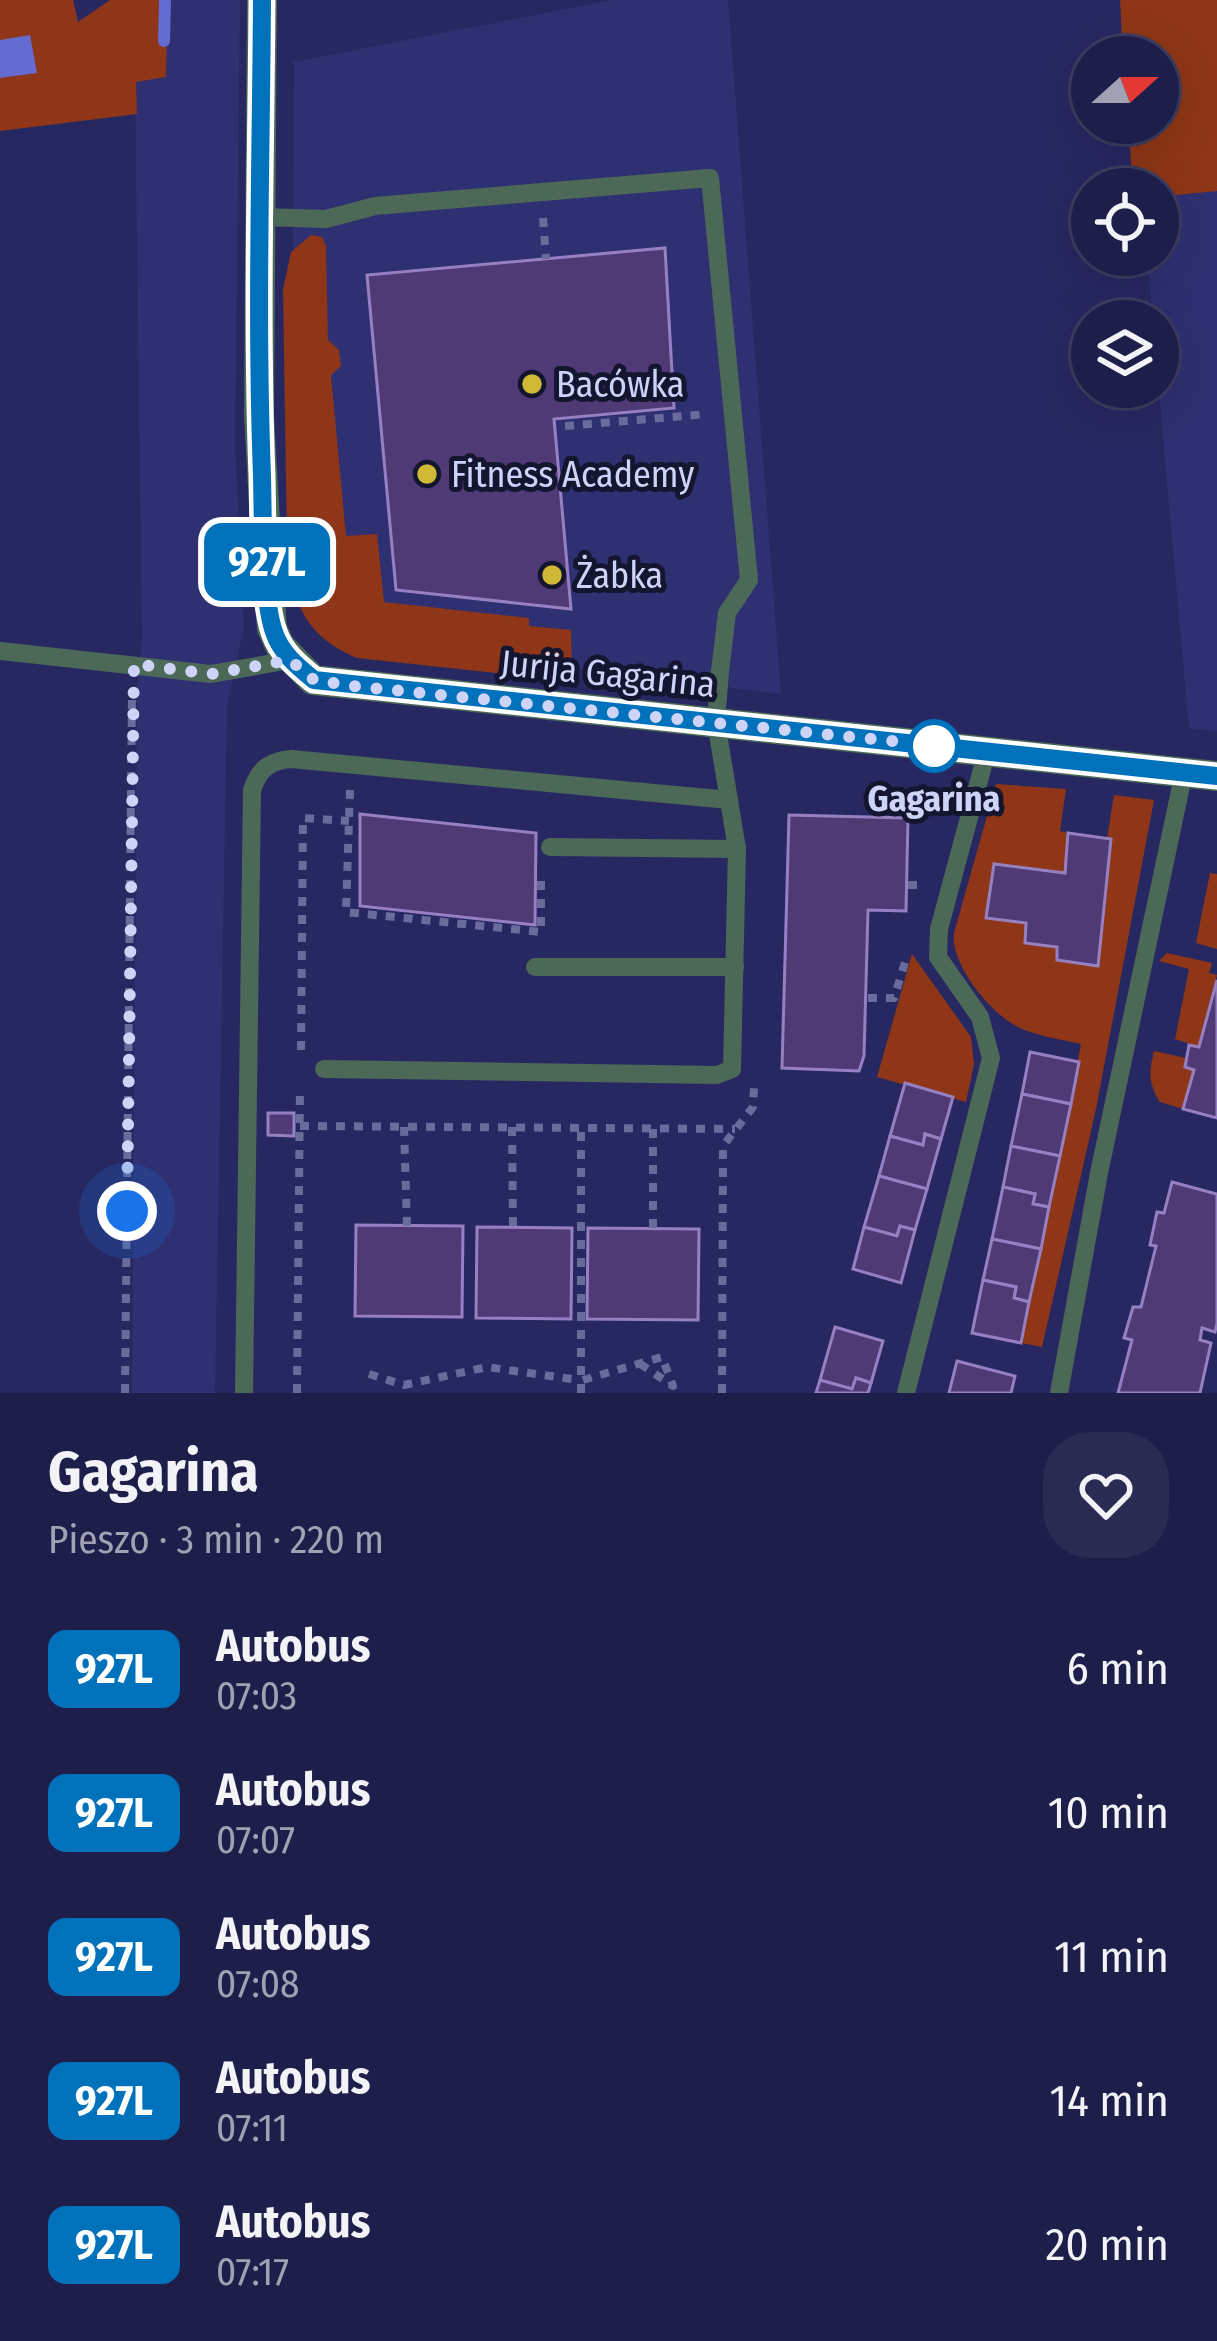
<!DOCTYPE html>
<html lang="pl">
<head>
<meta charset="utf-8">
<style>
	:root { --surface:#1d1e49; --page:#2a2b53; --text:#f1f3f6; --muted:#a0a2b4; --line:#3b3c61 }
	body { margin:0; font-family:"Fira Sans Condensed",sans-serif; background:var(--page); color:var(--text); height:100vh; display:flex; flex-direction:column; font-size:45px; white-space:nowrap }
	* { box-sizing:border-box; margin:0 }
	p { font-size:39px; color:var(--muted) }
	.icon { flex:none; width:66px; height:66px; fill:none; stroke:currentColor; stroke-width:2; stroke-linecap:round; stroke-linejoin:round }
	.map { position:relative; height:1393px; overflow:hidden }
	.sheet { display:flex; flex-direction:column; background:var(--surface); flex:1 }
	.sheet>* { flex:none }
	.badge { padding:0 24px; border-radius:18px; font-size:42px; line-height:78px }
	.needle { width:78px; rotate:69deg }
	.fabs { position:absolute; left:1071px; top:36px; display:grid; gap:24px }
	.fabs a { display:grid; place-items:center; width:108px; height:108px; border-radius:50%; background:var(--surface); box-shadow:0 12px 48px #0002,0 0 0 3px var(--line); font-size:60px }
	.you { position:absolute; width:60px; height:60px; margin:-30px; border:9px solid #fff; border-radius:50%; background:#1a73e8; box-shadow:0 0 0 18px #1a73e833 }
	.map>.badge { position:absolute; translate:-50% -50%; box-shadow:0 0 0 6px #fff }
	.round { display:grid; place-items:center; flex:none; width:126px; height:126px; border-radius:48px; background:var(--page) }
	.overview { display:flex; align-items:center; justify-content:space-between; height:204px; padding:0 48px }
	h1 { font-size:57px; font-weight:700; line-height:90px }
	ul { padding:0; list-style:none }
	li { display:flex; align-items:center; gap:36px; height:144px; padding:0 48px }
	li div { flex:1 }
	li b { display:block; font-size:45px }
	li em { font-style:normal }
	li .badge { min-width:132px; font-weight:700; text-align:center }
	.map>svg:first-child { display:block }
</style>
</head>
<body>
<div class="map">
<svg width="1217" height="1393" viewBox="0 0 1217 1393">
	<rect width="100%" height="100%" fill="#272861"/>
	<!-- built -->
	<g fill="#2f3071">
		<path d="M168,0H240L235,444L244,627L227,707L215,1393H132L137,692L142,637L135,82L166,76Z"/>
		<path d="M612,0H728L781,694L360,643L292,543L294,62Z"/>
		<path d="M1217,168V731L1189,728L1158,382V321H1153L1147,255H1158V189Z"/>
	</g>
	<!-- green -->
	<g fill="#8e3617">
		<path d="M0,0H73L78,22L110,0H168L166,77L136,82L137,114L0,131Z"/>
		<path d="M1120,0H1217V191L1176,195L1179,232L1158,234V189H1133L1128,123H1158V57H1123Z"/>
		<path d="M311,235L322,237L326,246L328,340L339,350L341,366L331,375L346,536L377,534L384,602L529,618V626L571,630L572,672L560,680L357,658C301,634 292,599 287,543L283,290L291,252Z"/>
		<path d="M996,784L1066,789L1060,831L1068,833L1065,873L994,864L987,918L1026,923L1025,943L1057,947L1058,961L1097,965L1110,840L1107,839L1114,795L1154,800L1096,1109L1042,1347L1021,1343L1081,1044C1060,1039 1035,1036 1016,1026C990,1012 950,964 954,933Z"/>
		<path d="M1210,873L1217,874V949L1196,943Z"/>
		<path d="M1167,953L1212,963L1209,973L1217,975L1199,1047L1175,1039L1189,969L1159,961Z"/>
		<path d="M912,954L971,1037L974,1064L966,1102L877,1077Z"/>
		<path d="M1154,1051L1186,1058L1185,1067L1194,1070L1183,1109L1160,1102C1148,1083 1149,1072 1154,1051Z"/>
	</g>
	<!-- water -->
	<path fill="#666bd0" d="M30,35L37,73L0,78V40Z"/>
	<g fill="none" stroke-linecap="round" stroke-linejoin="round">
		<!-- stream -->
		<path stroke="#666bd0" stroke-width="12" d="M164,41L165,0"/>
	</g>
	<!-- building -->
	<g fill="#4f3a76" stroke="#9680c2" stroke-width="3">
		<path d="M665,248L674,408L554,419L571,609L396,590L367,275Z"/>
		<path d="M360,814L536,833L535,925L360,906Z"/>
		<path d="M789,815L908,818L906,911L868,910L864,1056L859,1071L782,1068Z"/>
		<path d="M1068,833L1111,839L1098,966L1057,960V947L1025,943L1026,923L986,918L994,864L1065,873Z"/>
		<path d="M1217,980V1118L1183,1109L1194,1070L1185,1067L1189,1045L1199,1047Z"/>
		<path d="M1030,1052L1079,1062L1071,1104L1022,1094Z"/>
		<path d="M905,1083L953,1097L941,1139L925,1134L923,1145L890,1136Z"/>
		<path d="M1022,1094L1071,1104L1060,1156L1011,1146Z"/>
		<path d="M268,1113H294V1136L268,1135Z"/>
		<path d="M925,1134L941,1139L927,1189L879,1176L890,1136L923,1145Z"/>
		<path d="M1011,1146L1060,1156L1049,1207L1033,1204L1035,1194L1003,1187Z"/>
		<path d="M879,1176L927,1189L915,1230L900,1226L897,1236L864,1227Z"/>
		<path d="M1172,1182L1217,1194V1323L1215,1332L1202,1328L1200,1340L1211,1343L1200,1393H1118L1132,1340L1124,1338L1133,1307H1141L1156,1246L1150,1245L1157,1212L1164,1213Z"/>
		<path d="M1003,1187L1035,1194L1033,1204L1049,1207L1041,1249L992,1239Z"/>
		<path d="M356,1225L463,1226L462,1317L355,1316Z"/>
		<path d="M900,1226L915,1230L901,1283L853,1269L864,1227L897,1236Z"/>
		<path d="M477,1227L572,1228L571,1319L476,1318Z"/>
		<path d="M588,1228L699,1229L698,1320L587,1319Z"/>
		<path d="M992,1239L1041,1249L1029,1302L1014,1298L1016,1287L983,1280Z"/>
		<path d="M983,1280L1016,1287L1014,1298L1029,1302L1021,1343L972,1333Z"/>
		<path d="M835,1327L883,1341L871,1383L856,1378L852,1389L820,1380Z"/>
		<path d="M957,1361L1015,1376L1011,1393H949Z"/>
		<path d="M856,1378L871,1383L868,1393H816L820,1380L852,1389Z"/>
	</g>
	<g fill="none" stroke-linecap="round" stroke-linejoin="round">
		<!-- path -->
		<g stroke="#686b9c" stroke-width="8" stroke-dasharray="9 9" stroke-linecap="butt">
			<path d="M543,218L546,259"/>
			<path d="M565,426L707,414"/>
			<path d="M350,790L346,912L541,932V875"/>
			<path d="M908,885H926"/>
			<path d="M868,998H894L907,956"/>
			<path d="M301,1050L303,818L349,821"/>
			<path d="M300,1126L735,1129"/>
			<path d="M404,1127L407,1226"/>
			<path d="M512,1127L513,1227"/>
			<path d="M653,1228V1128"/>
			<path d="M369,1374L404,1385L487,1367L578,1380"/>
			<path d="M583,1380L662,1357L673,1386L639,1363"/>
			<path d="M125,1393L132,693"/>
			<path d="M297,1393L300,1089"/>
			<path d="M581,1393V1128"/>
			<path d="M722,1393L723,1146L753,1107L754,1087"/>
		</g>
		<!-- service -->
		<g stroke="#4c6958" stroke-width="18">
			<path d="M0,651L211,674L290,660"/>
			<path d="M550,847L737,849"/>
			<path d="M535,967H735"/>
			<path d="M324,1069L717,1075L732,1069L737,849L729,800"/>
			<path d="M244,1393L252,790C259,769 269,761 291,759L729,800L716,722L720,671L727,613L749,580L710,178L375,206L326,219L261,217"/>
			<path d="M906,1393L991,1058L980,1017L938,957L939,929L987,751"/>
			<path d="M1059,1393L1099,1173L1184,772"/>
		</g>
		<!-- minor -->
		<path stroke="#4c6958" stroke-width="30" d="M262,0L259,415L268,577L272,628L280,646L313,680L1217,776"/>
	</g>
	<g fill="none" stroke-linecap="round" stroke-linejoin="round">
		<defs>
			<path id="line" d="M262,0C261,159 256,318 262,476C263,515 262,598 274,632C281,653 297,666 314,680L1217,776"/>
		</defs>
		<!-- line casing -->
		<use href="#line" stroke="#fff" stroke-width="27"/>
		<!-- line -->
		<use href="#line" stroke="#0072bc" stroke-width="18"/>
		<!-- walk -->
		<path stroke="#ced4f7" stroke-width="12" stroke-dasharray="0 21.6" d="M127,1211L134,664L211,674L290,660L314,680L353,686L941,746H934"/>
	</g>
	<!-- markers -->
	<g fill="#d0b837" stroke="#14152f" stroke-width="4.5">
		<circle cx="532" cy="384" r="12"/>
		<circle cx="427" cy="474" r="12"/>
		<circle cx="552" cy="575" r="12"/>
	</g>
	<circle fill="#fff" stroke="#0072bc" stroke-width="6" cx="934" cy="746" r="24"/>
	<g text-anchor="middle" stroke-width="10" stroke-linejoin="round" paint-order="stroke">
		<!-- poi labels -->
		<g font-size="36" fill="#ced4f7" stroke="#14152f" text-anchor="start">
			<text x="556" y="397">Bacówka</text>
			<text x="451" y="487">Fitness Academy</text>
			<text x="576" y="588">Żabka</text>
		</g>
		<!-- street labels -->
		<g font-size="36" fill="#ced4f7" stroke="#14152f">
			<text transform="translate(608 673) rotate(6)" y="13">Jurija Gagarina</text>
		</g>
		<!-- stop labels -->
		<g font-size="36" font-weight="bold" fill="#ced4f7" stroke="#14152f">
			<text x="934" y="811">Gagarina</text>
		</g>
	</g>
</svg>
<div class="fabs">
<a><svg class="needle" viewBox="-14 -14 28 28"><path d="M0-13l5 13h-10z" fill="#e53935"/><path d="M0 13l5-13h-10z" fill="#a0a2b4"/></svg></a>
<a><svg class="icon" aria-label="locate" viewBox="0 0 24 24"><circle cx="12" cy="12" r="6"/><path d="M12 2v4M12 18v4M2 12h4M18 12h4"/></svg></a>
<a><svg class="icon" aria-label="layers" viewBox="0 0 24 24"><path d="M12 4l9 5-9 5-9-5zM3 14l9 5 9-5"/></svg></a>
</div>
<div class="you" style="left:127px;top:1211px"></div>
<b class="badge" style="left:267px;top:562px;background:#0072bc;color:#fff">927L</b>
</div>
<section class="sheet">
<div class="overview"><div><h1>Gagarina</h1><p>Pieszo · 3 min · 220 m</p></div><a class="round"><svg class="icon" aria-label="heart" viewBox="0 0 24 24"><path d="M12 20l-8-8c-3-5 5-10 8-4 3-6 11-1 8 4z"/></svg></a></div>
<ul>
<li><span class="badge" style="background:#0072bc;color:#fff">927L</span><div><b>Autobus</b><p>07:03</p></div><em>6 min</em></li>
<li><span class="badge" style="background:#0072bc;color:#fff">927L</span><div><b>Autobus</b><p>07:07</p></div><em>10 min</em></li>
<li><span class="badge" style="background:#0072bc;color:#fff">927L</span><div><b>Autobus</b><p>07:08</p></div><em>11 min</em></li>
<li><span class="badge" style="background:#0072bc;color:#fff">927L</span><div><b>Autobus</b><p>07:11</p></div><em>14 min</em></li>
<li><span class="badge" style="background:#0072bc;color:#fff">927L</span><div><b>Autobus</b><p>07:17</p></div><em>20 min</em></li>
</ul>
</section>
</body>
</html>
